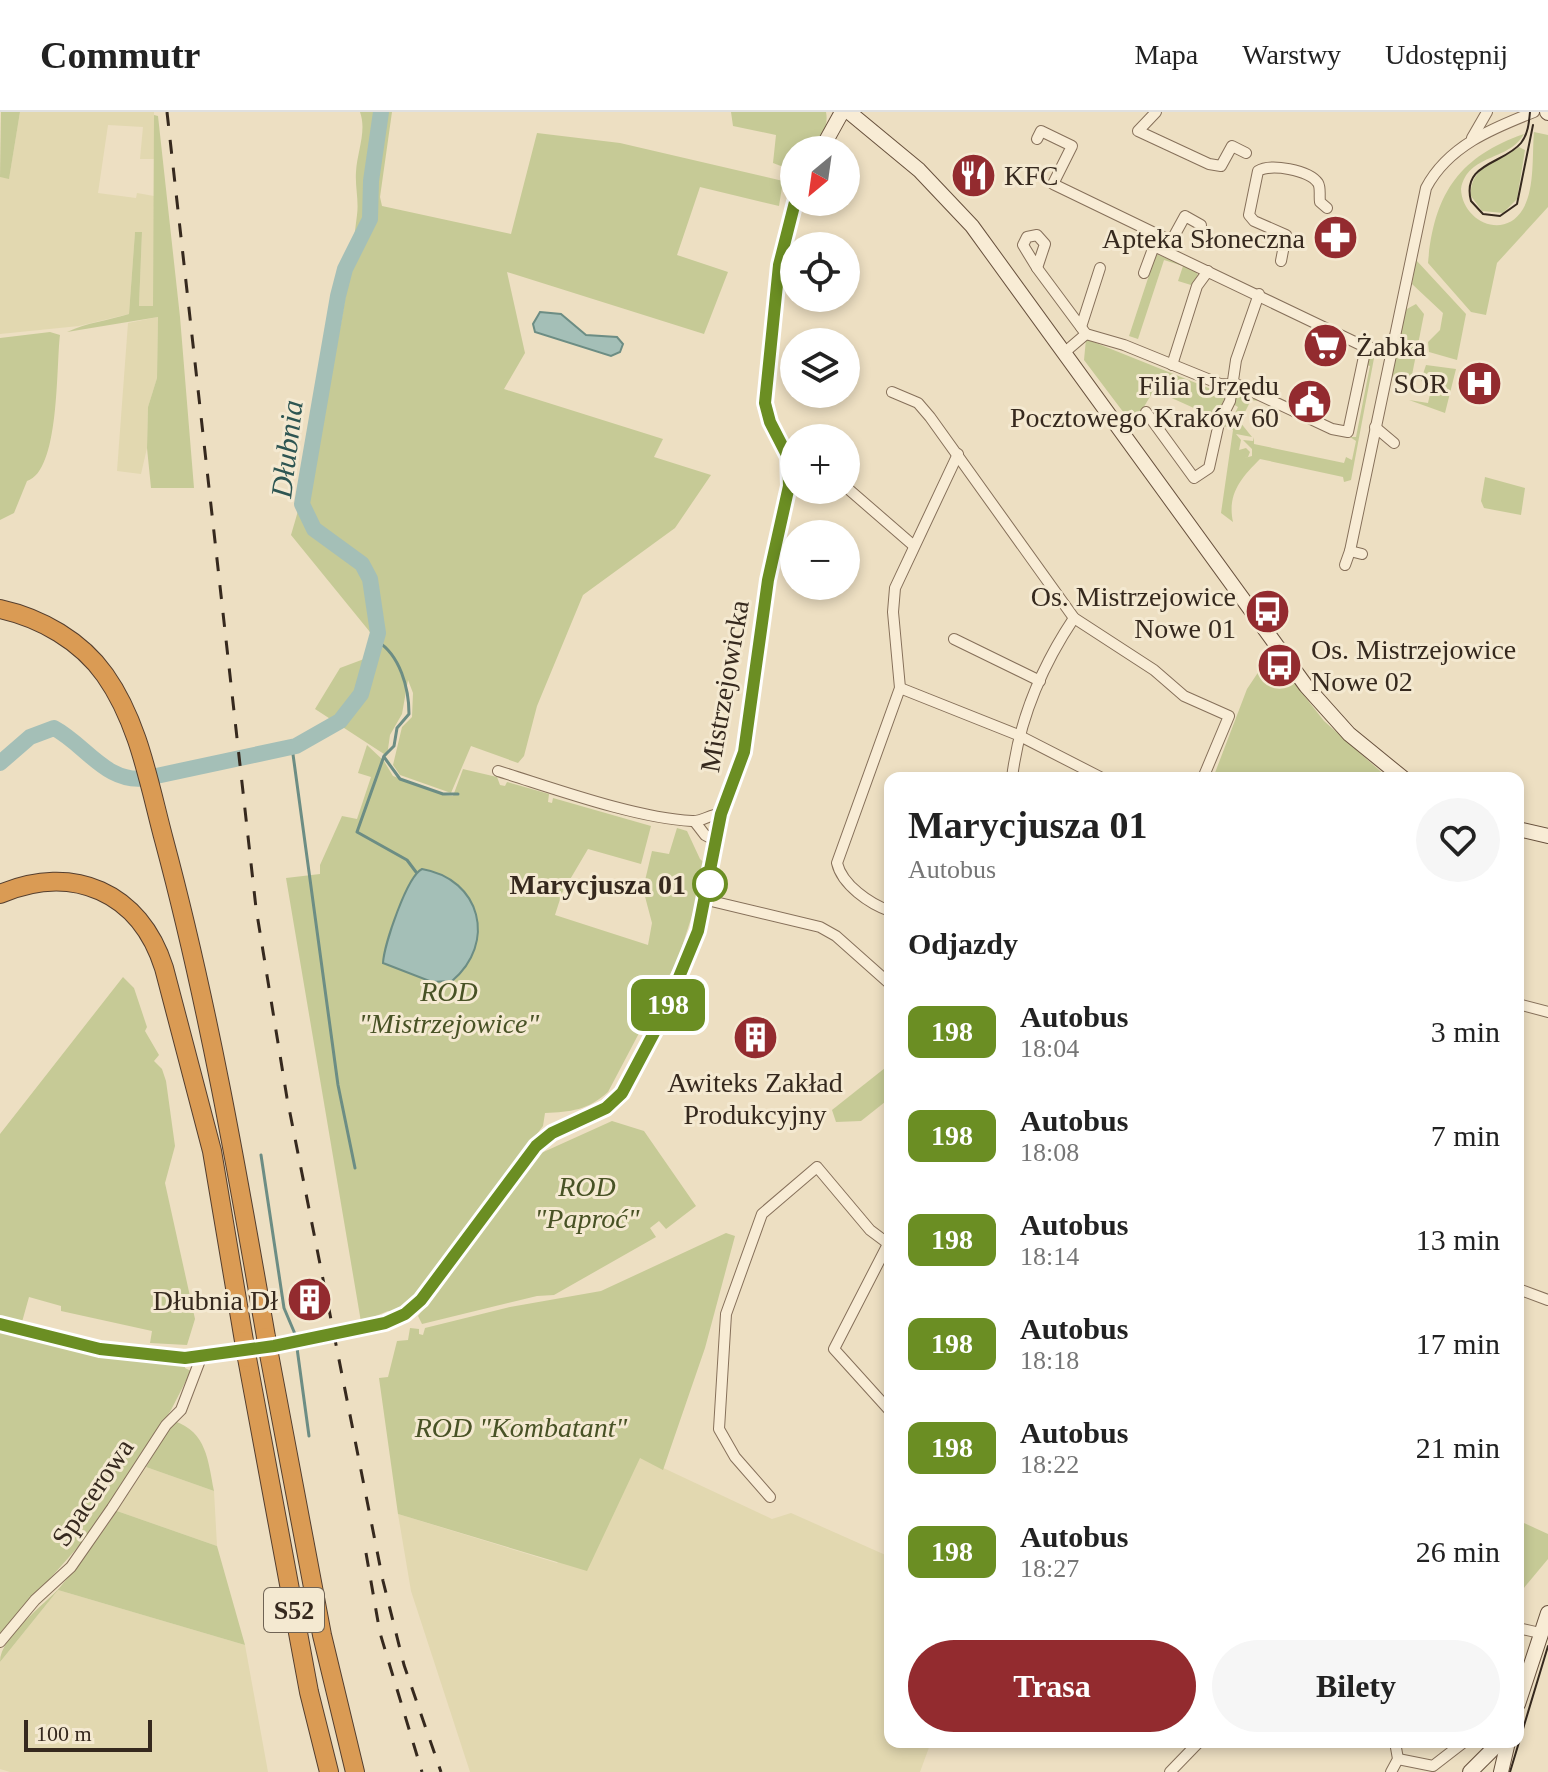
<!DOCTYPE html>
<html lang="pl">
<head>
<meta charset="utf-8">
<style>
	:root { --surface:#fff; --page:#f6f6f6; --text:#222; --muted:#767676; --line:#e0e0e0; --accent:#932b2f }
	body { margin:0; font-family:"Times New Roman",serif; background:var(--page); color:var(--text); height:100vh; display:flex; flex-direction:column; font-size:30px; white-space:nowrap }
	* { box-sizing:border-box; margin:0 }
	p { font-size:26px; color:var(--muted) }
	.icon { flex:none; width:44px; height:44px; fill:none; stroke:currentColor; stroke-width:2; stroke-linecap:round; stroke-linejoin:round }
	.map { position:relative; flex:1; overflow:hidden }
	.details { position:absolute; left:884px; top:660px; width:640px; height:976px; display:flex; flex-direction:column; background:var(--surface); border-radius:16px; box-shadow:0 4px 12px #0003 }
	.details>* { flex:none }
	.badge { padding:0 16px; border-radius:12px; font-size:28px; line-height:52px }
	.needle { width:52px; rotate:209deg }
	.controls { position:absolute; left:780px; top:24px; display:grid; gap:16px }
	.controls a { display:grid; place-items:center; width:80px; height:80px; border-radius:50%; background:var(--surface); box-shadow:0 4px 12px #0003; font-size:40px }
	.scale { position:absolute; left:24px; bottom:20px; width:128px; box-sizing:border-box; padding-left:8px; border:4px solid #36291e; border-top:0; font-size:22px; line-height:28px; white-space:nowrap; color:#36291e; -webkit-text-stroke:6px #f4e9d1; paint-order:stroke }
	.map>.badge { position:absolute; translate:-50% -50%; box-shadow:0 0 0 4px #fff }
	h2 { padding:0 24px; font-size:30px; line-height:72px }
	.round { display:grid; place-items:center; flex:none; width:84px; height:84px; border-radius:42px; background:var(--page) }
	.summary { display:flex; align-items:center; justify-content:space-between; height:136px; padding:0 24px }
	h1 { font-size:38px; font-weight:700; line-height:60px }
	.button { display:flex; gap:16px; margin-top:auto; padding:16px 24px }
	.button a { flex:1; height:92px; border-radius:48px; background:var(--accent); color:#fff; font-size:32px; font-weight:700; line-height:92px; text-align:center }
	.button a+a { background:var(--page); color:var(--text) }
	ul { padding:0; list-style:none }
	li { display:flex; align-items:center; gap:24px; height:104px; padding:0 24px }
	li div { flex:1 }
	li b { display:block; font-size:30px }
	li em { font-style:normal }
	li .badge { min-width:88px; font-weight:700; text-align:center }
	header { display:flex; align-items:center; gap:48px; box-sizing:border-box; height:112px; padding:0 40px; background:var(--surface); border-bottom:2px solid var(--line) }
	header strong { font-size:38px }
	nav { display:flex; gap:44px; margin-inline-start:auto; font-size:28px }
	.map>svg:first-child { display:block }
</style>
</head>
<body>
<header>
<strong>Commutr</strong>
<nav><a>Mapa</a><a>Warstwy</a><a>Udostępnij</a></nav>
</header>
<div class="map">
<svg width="1548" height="1660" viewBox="0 0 1548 1660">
	<rect width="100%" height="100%" fill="#eddfc2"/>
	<!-- farmland -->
	<g fill="#e2d8b0">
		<path d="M20,0H154L155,47H140L143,15L108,13L98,81L136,86L137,81L154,84L153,195L139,194L142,120H135L129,202L79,214L0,222V65L9,66Z"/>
		<path d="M158,205L157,266L148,295L147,336L141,362L117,359L128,211Z"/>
		<path d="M640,1345L772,1407L791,1401L890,1445V1630H931L920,1660H470L411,1479L398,1402L557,1451Z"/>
		<path d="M146,1355L214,1379L217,1434L117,1399Z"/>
		<path d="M58,1478L245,1533L268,1660H10L0,1657V1550Z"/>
	</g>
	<!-- green -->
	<g fill="#c6ca96">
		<path d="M1,0H20L9,67L0,65Z"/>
		<path d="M360,0H392L380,85L382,94L511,122L537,21L620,31L783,69L779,94L700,75L677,143L728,160L704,222L507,160L525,241L504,277L663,327L654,345L711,363L675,416L583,483L537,594L524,644L518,651L471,634L451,681L400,663L393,653L402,615L412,605L413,581L408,568L402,602L390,623L387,644L315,597L340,556L364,547L374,525L291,423C322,319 344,211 357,103C359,89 355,75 356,60C357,40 367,19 360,0Z"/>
		<path d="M731,0H826C829,15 821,25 813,38H794V59L773,51L776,23L733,14Z"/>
		<path d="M154,3L158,4L180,205L194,376H151L147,336L148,295L157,266L158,205L67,220C88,210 107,209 129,202L135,120H142L139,194H153Z"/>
		<path d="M1534,20L1548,23V95L1497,151L1486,203L1471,200L1428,151C1434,83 1458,45 1524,22C1508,50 1468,41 1461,77C1462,109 1504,129 1523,97C1535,77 1532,43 1534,20Z"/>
		<path d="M1519,35L1525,38L1517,87L1503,101L1482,99L1471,84C1469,54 1499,49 1519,35Z"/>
		<path d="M1156,142L1194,157L1198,163L1191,173L1178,169L1183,154L1164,148L1138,227L1129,224Z"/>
		<path d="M1416,148L1466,202L1457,248L1429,240L1428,230L1440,218L1443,201L1412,172Z"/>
		<path d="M1416,192L1424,202L1411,268L1401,275L1393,271L1392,264L1405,198Z"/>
		<path d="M50,220L60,223C56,254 60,359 27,369L14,401L0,408V226Z"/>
		<path d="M1086,227L1226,283L1216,306L1154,278L1133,313L1084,248Z"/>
		<path d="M1375,241L1351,368L1344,370L1343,365L1260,347C1241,366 1227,382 1233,410L1221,401L1233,318L1222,313L1226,305L1232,307L1238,295L1233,292L1236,281L1241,279L1258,289L1251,288L1240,310L1252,325L1236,322L1241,328L1239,338L1246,336L1250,340L1248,345L1241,347L1252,344V337L1243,328L1253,329L1254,325V332L1344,351L1346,345L1352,348L1356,329L1350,325H1356L1370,254L1364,252L1368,243Z"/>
		<path d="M1426,253L1456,257L1445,301L1409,288L1428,291L1430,282L1421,268Z"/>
		<path d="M1485,365L1525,376L1521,403L1484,396L1481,389Z"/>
		<path d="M1269,544L1274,545L1324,609L1388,666H1213L1247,577Z"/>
		<path d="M367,633L384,649L393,664L445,683L453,684L463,657L467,658L497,665L500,673L505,674L507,670L549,682L548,690L552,691L553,686L651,714L641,752L588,737L562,781L555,803L648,833L652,811L643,777L652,739L669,742L677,716L687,719L700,747L708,754L678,847L608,980C588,998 571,1000 545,1001L543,1014L410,1191L393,1202L388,1199L361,1210L286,766L320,762V753L342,704L357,707L371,665L358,661Z"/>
		<path d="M123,865L134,876L147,915L145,919L159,943L154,949L162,957L166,969L175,1034L165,1071L195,1207L187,1233L150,1231L152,1219L61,1199V1194L29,1185L22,1210L0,1204V1022Z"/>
		<path d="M890,952V986L861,1009L836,1010L832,998Z"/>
		<path d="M612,1009L644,1019L696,1094L666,1117L659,1109L650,1116L656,1125L554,1183L537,1184L422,1212L418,1204L539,1042Z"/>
		<path d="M726,1121L735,1124L705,1236L663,1358L640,1346L587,1459L398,1402L379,1266L388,1265L397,1229L408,1228L410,1216L419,1217V1222L423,1223L425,1216L510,1195L601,1179Z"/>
		<path d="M0,1216L185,1251V1256L191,1259L171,1298L93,1418L0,1523Z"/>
		<path d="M174,1309C207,1320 208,1349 214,1379L146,1355Z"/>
		<path d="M117,1399L217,1434L245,1533L58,1478L0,1550C0,1524 45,1493 61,1474C81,1450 99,1425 117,1399Z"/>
		<path d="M1524,1411L1548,1422V1447L1518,1483V1419Z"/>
	</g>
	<!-- water -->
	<g fill="#a4bfb7" stroke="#6c8d84" stroke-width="2">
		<path d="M540,200L561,202L586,223L617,225L623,232L620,240L611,244L535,220L533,212Z"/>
		<path d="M422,757C481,767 497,831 452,869L432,870L383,851C384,833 407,764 422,757Z"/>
	</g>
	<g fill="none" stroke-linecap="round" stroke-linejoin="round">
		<!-- stream -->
		<g stroke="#6c8d84" stroke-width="3">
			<path d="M377,529C400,543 409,576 409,602L397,616L394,634L384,644L357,720L407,748L416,760"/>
			<path d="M292,635L338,973L355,1056"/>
			<path d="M384,645L400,667L443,682H458"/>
			<path d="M261,1043L284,1196L295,1222"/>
			<path d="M297,1236L309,1324"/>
		</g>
		<!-- river -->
		<path stroke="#a4bfb7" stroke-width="16" d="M0,651L30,625L54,616C86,633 107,673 147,666L296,634L340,609L361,582L378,521L370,467L362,452L314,417L302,392L338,184L345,157L370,107L371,69L381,0"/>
		<defs>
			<g id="street">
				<path d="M1156,0L1138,19L1209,52L1221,54L1232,34L1246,41"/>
				<path d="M1472,26L1487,0"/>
				<path d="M1037,27L1041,19L1072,34L1053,72L1171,129"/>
				<path d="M1037,123L1045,132L1037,156L1023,133L1027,125Z"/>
				<path d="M1168,135L1185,104L1201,113"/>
				<path d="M1281,149L1286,123L1254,109L1249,103L1258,59C1270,51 1309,58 1318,71C1321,76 1319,84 1320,90L1327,96"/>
				<path d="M1037,156L1086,222L1124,233L1220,272L1238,273L1332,317L1348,320L1366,235"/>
				<path d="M1144,161L1154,134L1361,233L1390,240"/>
				<path d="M1081,215L1100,156"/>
				<path d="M1065,240L1086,222"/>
				<path d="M1172,253L1197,174L1208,159"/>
				<path d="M892,280L918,291L930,305L1074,506L1154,558L1184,584L1229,604L1203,666"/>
				<path d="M1146,300L1194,366L1209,356L1219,311L1230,289L1236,248L1259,182"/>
				<path d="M1375,315L1394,331"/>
				<path d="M846,375L914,434"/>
				<path d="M1362,442L1350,439L1426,76C1448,34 1493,16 1534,0"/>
				<path d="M1345,453L1350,439"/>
				<path d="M954,527L1040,569"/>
				<path d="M900,576L1018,623L1102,666"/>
				<path d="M498,659C553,676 635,706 692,709C702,710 710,702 721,702"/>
				<path d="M1012,666C1019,608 1042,554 1074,506"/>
				<path d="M695,710L705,723L716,729"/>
				<path d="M707,788L820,815L836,824L890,872"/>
				<path d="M890,799C870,792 842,773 837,751L900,576L893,500L895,476L958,342"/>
				<path d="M1518,892L1548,900"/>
				<path d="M888,1132L834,1237L890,1299"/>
				<path d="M1518,1177L1548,1188"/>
				<path d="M770,1385L735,1345L719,1317L726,1202L762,1102L817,1055L870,1118L890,1133"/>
				<path d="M1518,1516L1540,1521"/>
				<path d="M0,1530L35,1488L71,1455L112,1396L166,1313L181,1298L202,1243"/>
				<path d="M1398,1647L1433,1654L1464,1630"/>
				<path d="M1170,1660L1199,1630"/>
				<path d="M1391,1660L1398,1647L1395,1630"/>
			</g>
			<g id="secondary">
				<path d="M849,0L919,58L972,114L1306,574L1349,622L1403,666"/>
				<path d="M1547,0L1548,1"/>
				<path d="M821,38L842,0"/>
				<path d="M1518,717L1548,724"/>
				<path d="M0,1212L100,1237L185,1246L274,1234L385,1211L405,1202L421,1188L536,1034L552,1021L606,996L622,981L663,904L698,819L721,702L744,640L768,468L789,374L788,345L770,310L765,291L779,153L795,90"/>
				<path d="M1518,1592L1548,1501"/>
				<path d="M1470,1660L1500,1630"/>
				<path d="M1501,1660L1508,1630"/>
			</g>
			<g id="highway">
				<path d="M0,497C41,506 81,529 105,563C139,611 149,672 164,728C208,892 237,1058 266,1225"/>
				<path d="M0,782C73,751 140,780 164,856L212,1039L244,1229"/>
				<path d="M269,1242L322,1523L355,1660"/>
				<path d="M247,1246L309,1580L329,1660"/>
			</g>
		</defs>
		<!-- street casing -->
		<use href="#street" stroke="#86705a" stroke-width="12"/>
		<!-- secondary casing -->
		<use href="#secondary" stroke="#68513d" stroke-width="16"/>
		<!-- highway casing -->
		<use href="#highway" stroke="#543e2e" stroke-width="20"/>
		<!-- street -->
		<use href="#street" stroke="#f8ecd5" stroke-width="10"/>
		<!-- secondary -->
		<use href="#secondary" stroke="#f8ecd5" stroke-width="14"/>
		<!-- highway -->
		<use href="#highway" stroke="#da9b54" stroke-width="18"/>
		<!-- tram -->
		<g stroke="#36291e" stroke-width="2">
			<path d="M1530,0C1529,11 1528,22 1521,31C1504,52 1461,51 1471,89L1483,102L1500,104L1517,92L1533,13"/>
			<path d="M1510,1660L1548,1534"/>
		</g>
		<!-- rail -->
		<g stroke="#36291e" stroke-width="3" stroke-dasharray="14 14" stroke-linecap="butt">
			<path d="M167,0L256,796L287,986L383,1469L404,1553L441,1660"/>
			<path d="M366,1441L380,1521L422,1660"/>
		</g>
		<defs>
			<g id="highway-bridge">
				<path d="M266,1225L269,1242"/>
				<path d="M244,1229L247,1246"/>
			</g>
		</defs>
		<!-- highway-bridge casing -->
		<use href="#highway-bridge" stroke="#543e2e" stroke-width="20" stroke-linecap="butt"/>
		<!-- highway-bridge -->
		<use href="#highway-bridge" stroke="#da9b54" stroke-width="18"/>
	</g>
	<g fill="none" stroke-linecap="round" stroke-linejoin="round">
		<defs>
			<path id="line" d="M0,1212L100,1237L185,1246L274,1234L385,1211L405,1202L421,1188L536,1034L552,1021L606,996L622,981L663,904L698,819L721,702L744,640L768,468L789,374L788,345L770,310L765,291L779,153L795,90"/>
		</defs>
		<!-- line casing -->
		<use href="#line" stroke="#fff" stroke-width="18"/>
		<!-- line -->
		<use href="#line" stroke="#6b8e23" stroke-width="12"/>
	</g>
	<!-- icons -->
	<defs>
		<symbol id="restaurant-disc" viewBox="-11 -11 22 22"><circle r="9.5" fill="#932b2f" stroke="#f4e9d1"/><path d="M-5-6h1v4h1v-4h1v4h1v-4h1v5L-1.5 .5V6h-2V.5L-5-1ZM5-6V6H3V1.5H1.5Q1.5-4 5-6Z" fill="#fff"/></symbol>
		<symbol id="pharmacy-disc" viewBox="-11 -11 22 22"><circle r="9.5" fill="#932b2f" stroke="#f4e9d1"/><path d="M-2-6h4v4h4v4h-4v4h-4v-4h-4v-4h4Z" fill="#fff"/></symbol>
		<symbol id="supermarket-disc" viewBox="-11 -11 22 22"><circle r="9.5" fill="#932b2f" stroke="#f4e9d1"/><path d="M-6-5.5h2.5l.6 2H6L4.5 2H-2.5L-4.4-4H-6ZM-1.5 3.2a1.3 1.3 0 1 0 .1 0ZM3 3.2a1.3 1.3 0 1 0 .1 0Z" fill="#fff"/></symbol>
		<symbol id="hospital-disc" viewBox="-11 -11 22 22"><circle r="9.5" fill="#932b2f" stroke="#f4e9d1"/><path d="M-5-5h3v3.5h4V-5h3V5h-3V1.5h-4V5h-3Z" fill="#fff"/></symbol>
		<symbol id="civic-disc" viewBox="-11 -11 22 22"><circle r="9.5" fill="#932b2f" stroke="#f4e9d1"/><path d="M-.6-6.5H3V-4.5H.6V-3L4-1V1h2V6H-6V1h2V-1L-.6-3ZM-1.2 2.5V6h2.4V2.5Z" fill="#fff"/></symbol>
		<symbol id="bus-disc" viewBox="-11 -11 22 22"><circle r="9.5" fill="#932b2f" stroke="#f4e9d1"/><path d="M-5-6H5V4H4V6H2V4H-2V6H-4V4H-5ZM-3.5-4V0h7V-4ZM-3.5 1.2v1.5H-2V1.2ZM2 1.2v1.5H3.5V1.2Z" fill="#fff"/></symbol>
		<symbol id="building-disc" viewBox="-11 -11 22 22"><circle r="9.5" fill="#932b2f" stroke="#f4e9d1"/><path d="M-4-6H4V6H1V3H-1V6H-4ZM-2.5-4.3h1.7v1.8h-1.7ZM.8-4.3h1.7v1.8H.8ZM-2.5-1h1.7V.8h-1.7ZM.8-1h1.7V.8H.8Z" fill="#fff"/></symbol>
	</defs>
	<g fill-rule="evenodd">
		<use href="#restaurant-disc" x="948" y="38" width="51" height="51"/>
		<use href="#pharmacy-disc" x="1310" y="100" width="51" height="51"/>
		<use href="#supermarket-disc" x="1300" y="208" width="51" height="51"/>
		<use href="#hospital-disc" x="1454" y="246" width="51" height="51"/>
		<use href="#civic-disc" x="1284" y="264" width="51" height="51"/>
		<use href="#bus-disc" x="1242" y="474" width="51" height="51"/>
		<use href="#bus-disc" x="1254" y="528" width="51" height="51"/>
		<use href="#building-disc" x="730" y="900" width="51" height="51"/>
		<use href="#building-disc" x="284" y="1162" width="51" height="51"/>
	</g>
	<!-- markers -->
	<circle fill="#fff" stroke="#6b8e23" stroke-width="4" cx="710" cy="772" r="16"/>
	<g text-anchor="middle" stroke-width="6" stroke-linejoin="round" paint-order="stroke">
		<!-- shield labels -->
		<rect fill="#f4e9d1" stroke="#6f6354" stroke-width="2" x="264" y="1476" width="60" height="44" rx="6"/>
		<g font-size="26" font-weight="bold" fill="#36291e">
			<text x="294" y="1507">S52</text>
		</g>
		<!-- poi labels -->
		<g font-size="28" fill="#36291e" stroke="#f4e9d1" text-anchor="end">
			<text x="1004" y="73" text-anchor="start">KFC</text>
			<text x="1305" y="136">Apteka Słoneczna</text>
			<text x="1356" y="244" text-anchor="start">Żabka</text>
			<text x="1448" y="281">SOR</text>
			<text x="1279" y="283">Filia Urzędu<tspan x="1279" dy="32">Pocztowego Kraków 60</tspan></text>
			<text x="1236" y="494">Os. Mistrzejowice<tspan x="1236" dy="32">Nowe 01</tspan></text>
			<text x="1311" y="547" text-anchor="start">Os. Mistrzejowice<tspan x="1311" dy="32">Nowe 02</tspan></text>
			<text x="755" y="980" text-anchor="middle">Awiteks Zakład<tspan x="755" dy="32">Produkcyjny</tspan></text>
			<text x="278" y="1198">Dłubnia Dł</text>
		</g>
		<!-- street labels -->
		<g font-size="28" fill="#36291e" stroke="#f4e9d1">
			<text transform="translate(724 574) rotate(-80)" y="10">Mistrzejowicka</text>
			<text transform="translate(92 1380) rotate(-56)" y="10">Spacerowa</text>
		</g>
		<!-- stop labels -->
		<g font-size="28" font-weight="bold" fill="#36291e" stroke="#f4e9d1" text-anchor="end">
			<text x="686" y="782">Marycjusza 01</text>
		</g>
		<!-- park labels -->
		<g font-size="28" font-style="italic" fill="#485225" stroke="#f4e9d1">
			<text x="449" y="889">ROD<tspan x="449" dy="32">"Mistrzejowice"</tspan></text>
			<text x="587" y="1084">ROD<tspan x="587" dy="32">"Paproć"</tspan></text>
			<text x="521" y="1325">ROD "Kombatant"</text>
		</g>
		<!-- water labels -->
		<g font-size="30" font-style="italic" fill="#2d5552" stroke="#f4e9d1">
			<text transform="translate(287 337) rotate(-83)" y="10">Dłubnia</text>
		</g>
	</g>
</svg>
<div class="controls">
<a><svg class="needle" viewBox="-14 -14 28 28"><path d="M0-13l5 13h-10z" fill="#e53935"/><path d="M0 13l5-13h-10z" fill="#767676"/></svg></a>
<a><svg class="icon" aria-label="locate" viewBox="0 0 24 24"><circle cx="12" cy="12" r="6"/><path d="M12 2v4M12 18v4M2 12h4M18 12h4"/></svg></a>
<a><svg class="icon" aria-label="layers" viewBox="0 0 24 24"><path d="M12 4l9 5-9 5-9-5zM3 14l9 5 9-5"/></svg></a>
<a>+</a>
<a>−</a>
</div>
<div class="scale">100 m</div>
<b class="badge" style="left:668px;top:893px;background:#6b8e23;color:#fff">198</b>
<section class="details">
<div class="summary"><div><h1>Marycjusza 01</h1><p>Autobus</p></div><a class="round"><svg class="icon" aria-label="heart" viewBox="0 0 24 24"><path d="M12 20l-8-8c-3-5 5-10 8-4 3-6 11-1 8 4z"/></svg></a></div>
<h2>Odjazdy</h2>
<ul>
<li><span class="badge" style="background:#6b8e23;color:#fff">198</span><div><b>Autobus</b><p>18:04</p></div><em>3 min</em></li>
<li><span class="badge" style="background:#6b8e23;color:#fff">198</span><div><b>Autobus</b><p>18:08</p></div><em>7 min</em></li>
<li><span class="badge" style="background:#6b8e23;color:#fff">198</span><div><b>Autobus</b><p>18:14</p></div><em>13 min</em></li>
<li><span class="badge" style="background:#6b8e23;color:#fff">198</span><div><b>Autobus</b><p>18:18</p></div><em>17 min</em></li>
<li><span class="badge" style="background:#6b8e23;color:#fff">198</span><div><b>Autobus</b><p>18:22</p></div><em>21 min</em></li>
<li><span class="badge" style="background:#6b8e23;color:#fff">198</span><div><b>Autobus</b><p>18:27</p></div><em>26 min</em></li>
</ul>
<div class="button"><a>Trasa</a><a>Bilety</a></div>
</section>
</div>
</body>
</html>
